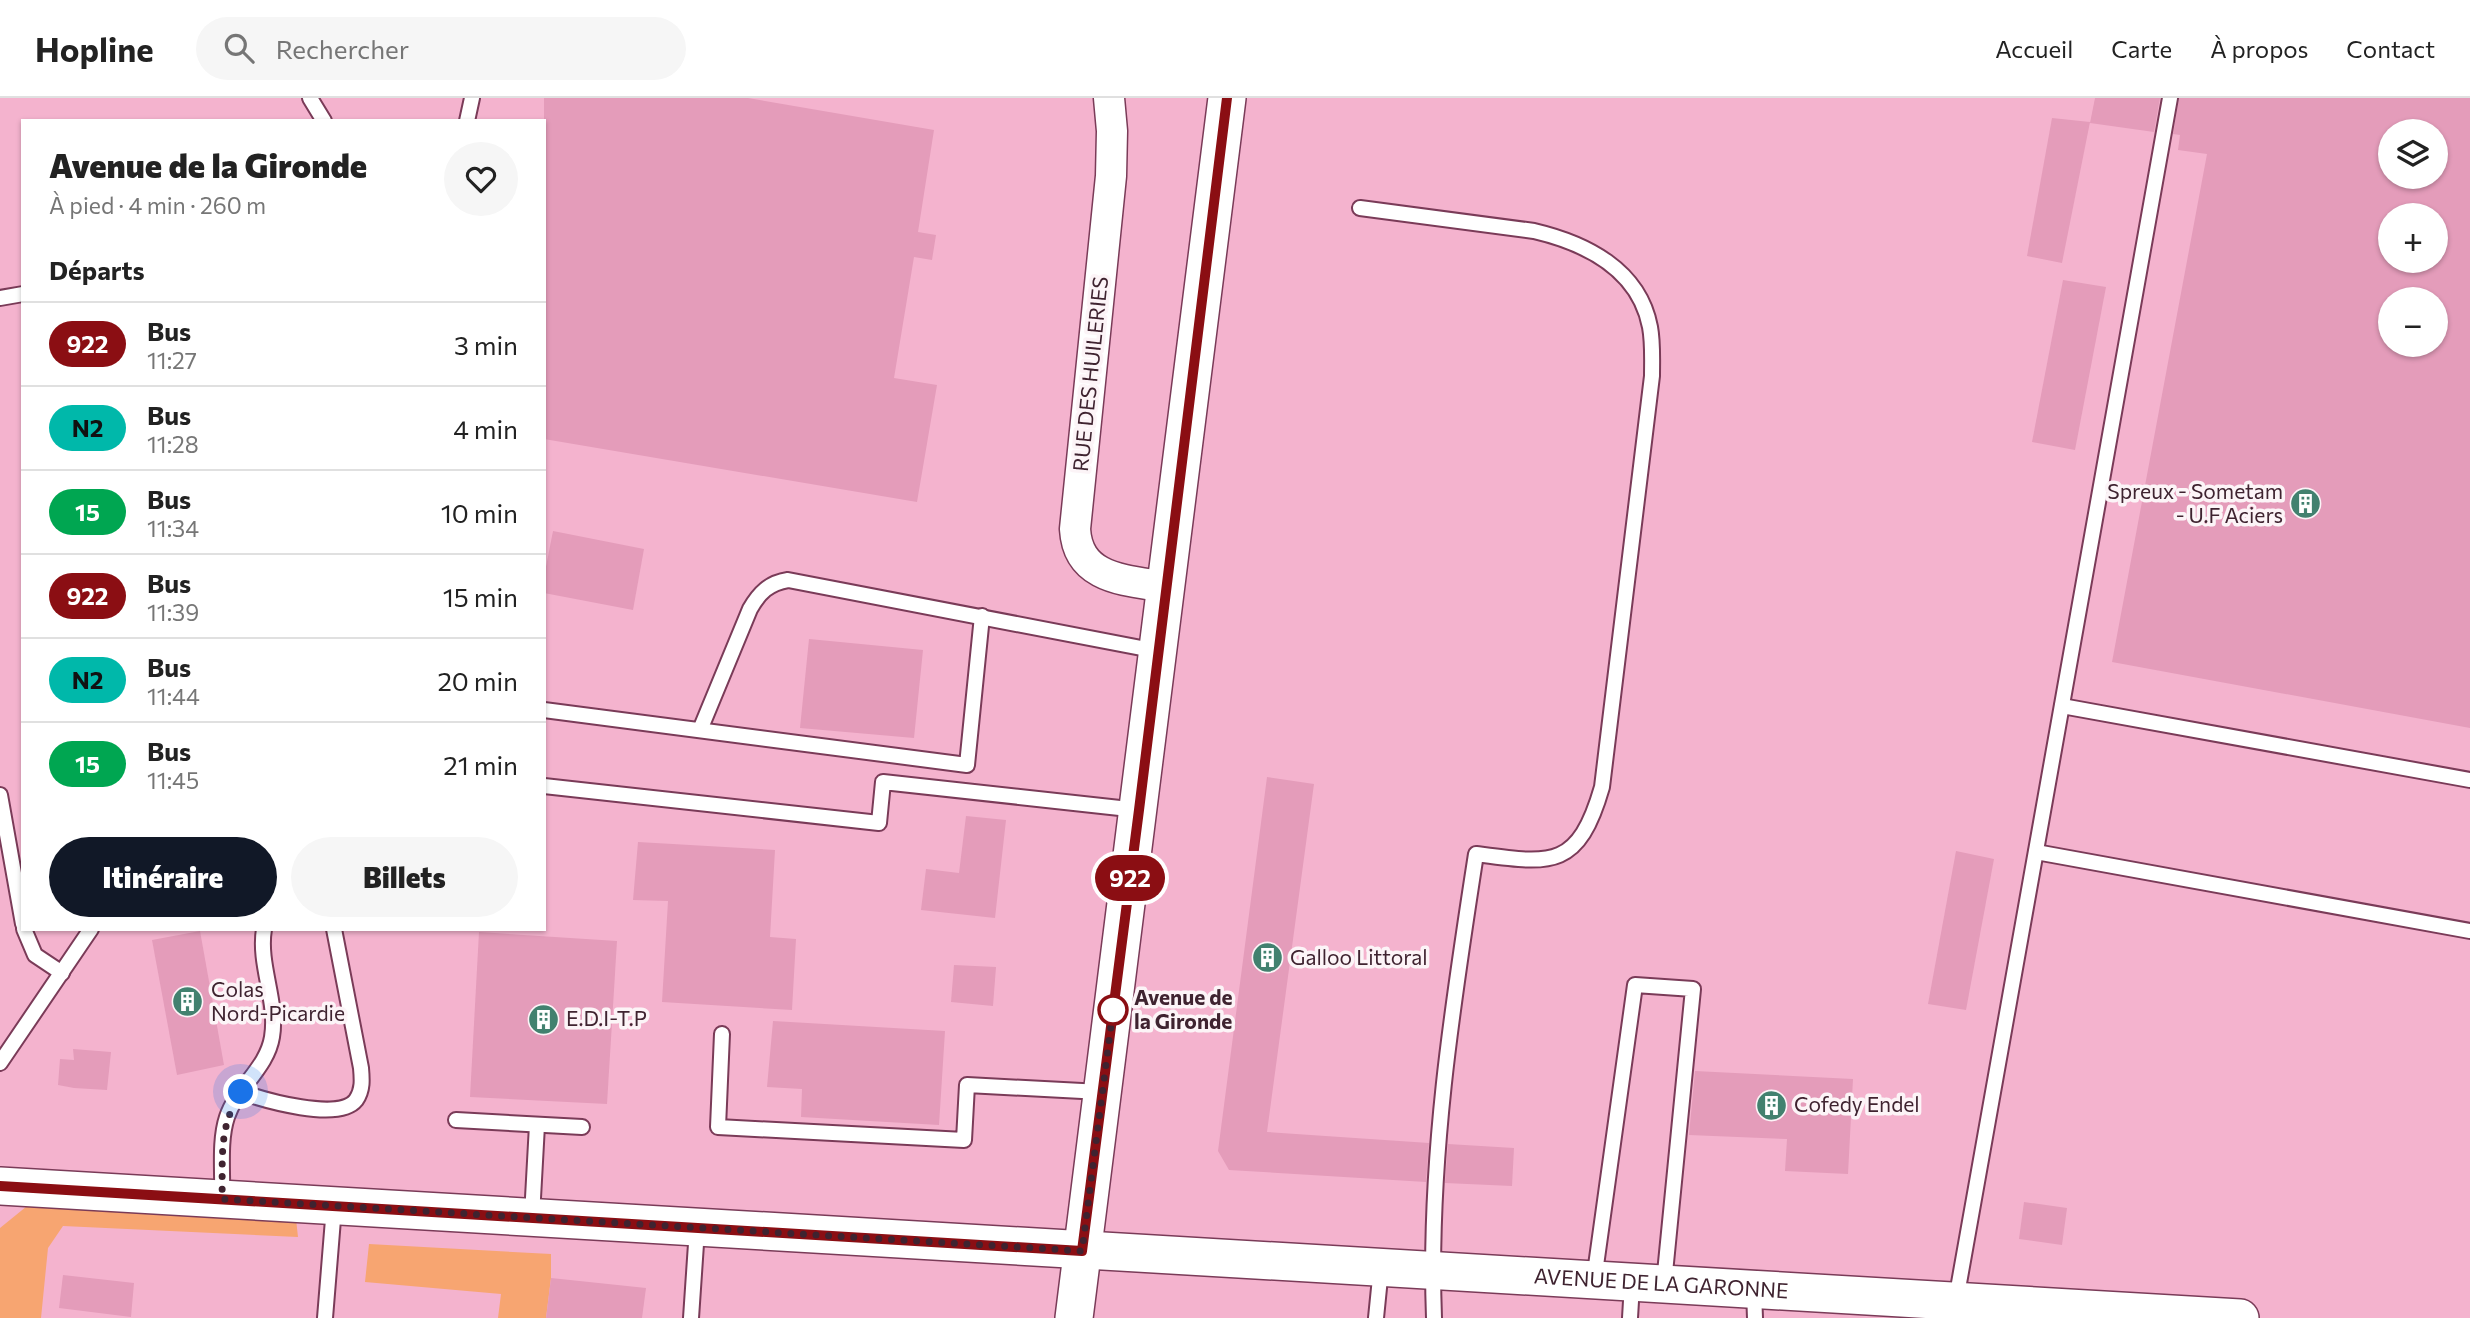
<!DOCTYPE html>
<html lang="fr">
<head>
<meta charset="utf-8">
<style>
	:root { --surface:#fff; --page:#f6f6f6; --text:#222; --muted:#767676; --line:#e0e0e0; --accent:#111827 }
	body { margin:0; font-family:Commissioner,sans-serif; background:var(--page); color:var(--text); height:100vh; display:flex; flex-direction:column; font-size:26px; white-space:nowrap }
	* { box-sizing:border-box; margin:0 }
	p { font-size:23px; color:var(--muted) }
	.icon { flex:none; width:38px; height:38px; fill:none; stroke:currentColor; stroke-width:2; stroke-linecap:round; stroke-linejoin:round }
	.map { position:relative; flex:1; overflow:hidden }
	.sheet { position:absolute; left:21px; top:21px; width:525px; height:812px; display:flex; flex-direction:column; background:var(--surface); border-radius:0px; box-shadow:0 2px 5px #0004 }
	.sheet>* { flex:none }
	.badge { padding:0 14px; border-radius:23px; font-size:24px; line-height:46px }
	.fabs { position:absolute; left:2378px; top:21px; display:grid; gap:14px }
	.fabs a { display:grid; place-items:center; width:70px; height:70px; border-radius:50%; background:var(--surface); box-shadow:0 2px 5px #0004; font-size:35px }
	.you { position:absolute; width:35px; height:35px; margin:-18px; border:5px solid #fff; border-radius:50%; background:#1a73e8; box-shadow:0 0 0 10px #1a73e833 }
	.map>.badge { position:absolute; translate:-50% -50%; box-shadow:0 0 0 4px #fff }
	h2 { padding:0 28px; font-size:26px; line-height:63px }
	.round { display:grid; place-items:center; flex:none; width:74px; height:74px; border-radius:37px; background:var(--page) }
	.overview { display:flex; align-items:center; justify-content:space-between; height:119px; padding:0 28px }
	h1 { font-size:33px; font-weight:800; line-height:52px }
	.primary-button { display:flex; gap:14px; margin-top:auto; padding:14px 28px }
	.primary-button a { flex:1; height:80px; border-radius:42px; background:var(--accent); color:#fff; font-size:28px; font-weight:800; line-height:80px; text-align:center }
	.primary-button a+a { background:var(--page); color:var(--text) }
	ul { padding:0; list-style:none }
	li { display:flex; align-items:center; gap:21px; height:84px; padding:0 28px; border-top:2px solid var(--line) }
	li div { flex:1 }
	li b { display:block; font-size:26px }
	li em { font-style:normal }
	li .badge { min-width:77px; font-weight:700; text-align:center }
	header { display:flex; align-items:center; gap:42px; box-sizing:border-box; height:98px; padding:0 35px; background:var(--surface); border-bottom:2px solid var(--line) }
	header strong { font-size:33px }
	nav { display:flex; gap:38px; margin-inline-start:auto; font-size:24px }
	.search { width:490px; height:63px; background:var(--page); display:flex; align-items:center; gap:18px; box-sizing:border-box; padding:0 24px; border-radius:38px; color:var(--muted); font-size:26px }
	.map>svg:first-child { display:block }
</style>
</head>
<body>
<header>
<strong>Hopline</strong>
<div class="search"><svg class="icon" aria-label="search" viewBox="0 0 24 24"><circle cx="10" cy="10" r="6"/><path d="M15 15l6 6"/></svg>Rechercher</div>
<nav><a>Accueil</a><a>Carte</a><a>À propos</a><a>Contact</a></nav>
</header>
<div class="map">
<svg width="2470" height="1220" viewBox="0 0 2470 1220">
	<rect width="100%" height="100%" fill="#fec2db"/>
	<!-- built -->
	<path fill="#f4b3ce" fill-rule="evenodd" d="M0,0H2470V1220H0ZM23,23H544V831H23ZM2390,33H2436V79H2390ZM2390,117H2436V163H2390ZM2390,201H2436V247H2390Z"/>
	<!-- green -->
	<g fill="#f7a571">
		<path d="M32,1104L296,1121L298,1139L63,1128L48,1150L41,1220H0V1130Z"/>
		<path d="M369,1146L551,1156V1180L546,1220H498L501,1196L365,1184Z"/>
	</g>
	<!-- building -->
	<g fill="#e49cba" fill-rule="evenodd">
		<path d="M544,0H748L934,32L918,134L936,137L932,162L914,159L894,280L937,287L917,404L544,341Z"/>
		<path d="M2095,0H2160L2154,34L2090,25Z"/>
		<path d="M2179,0H2470V630L2112,564L2207,56L2178,52L2180,37L2173,36ZM2390,33H2436V79H2390ZM2390,117H2436V163H2390ZM2390,201H2436V247H2390Z"/>
		<path d="M2052,20L2090,24L2062,165L2027,158Z"/>
		<path d="M2063,182L2106,189L2075,352L2032,344Z"/>
		<path d="M553,433L644,451L633,512L544,495V479Z"/>
		<path d="M809,541L923,552L914,640L800,630Z"/>
		<path d="M1267,679L1314,686L1267,1034L1429,1045L1426,1084L1229,1072L1218,1053Z"/>
		<path d="M966,718L1006,722L995,820L921,812L926,771L959,775Z"/>
		<path d="M638,744L775,752L770,839L796,841L792,912L662,904L668,803L633,802Z"/>
		<path d="M1956,753L1994,761L1966,912L1928,906Z"/>
		<path d="M200,833L224,967L177,977L152,842Z"/>
		<path d="M479,834L617,843L607,1006L470,999Z"/>
		<path d="M954,867L996,869L993,908L951,904Z"/>
		<path d="M773,923L945,933L939,1027L801,1019L802,991L767,989Z"/>
		<path d="M73,951L111,954L107,992L74,990L58,987L60,961L74,962Z"/>
		<path d="M1695,973L1853,981L1848,1076L1785,1073L1787,1041L1689,1037Z"/>
		<path d="M1448,1046L1514,1050L1512,1088L1445,1085Z"/>
		<path d="M2024,1104L2067,1110L2062,1147L2019,1141Z"/>
		<path d="M63,1177L134,1185L131,1219L59,1210Z"/>
		<path d="M551,1180L646,1190L642,1220H546Z"/>
	</g>
	<g fill="none" stroke-linecap="round" stroke-linejoin="round">
		<defs>
			<g id="service">
				<path d="M310,0L324,23"/>
				<path d="M467,23L472,0"/>
				<path d="M1360,110L1534,133C1585,145 1639,171 1650,229C1653,245 1652,262 1652,278L1602,689C1578,772 1551,766 1476,756C1452,910 1428,1064 1434,1220"/>
				<path d="M0,200L23,196"/>
				<path d="M2062,608L2470,682"/>
				<path d="M544,612L967,667L982,518"/>
				<path d="M700,632L750,511C759,495 769,485 788,482L1157,553"/>
				<path d="M544,688L879,725L883,684L1138,712"/>
				<path d="M0,697L23,826"/>
				<path d="M2036,754L2470,833"/>
				<path d="M24,831L35,857L62,875"/>
				<path d="M722,936L718,1029L964,1042L967,987L1101,994"/>
				<path d="M0,965L91,831"/>
				<path d="M241,994C264,1002 339,1024 356,1002C363,992 362,981 361,970L334,831"/>
				<path d="M456,1022L582,1029"/>
				<path d="M222,1100C223,1074 219,1043 227,1019C237,989 267,970 272,939C278,903 258,867 264,831"/>
				<path d="M532,1118L537,1027"/>
				<path d="M1594,1182L1635,887L1693,891L1664,1185"/>
				<path d="M1754,1193L1755,1220"/>
				<path d="M1956,1202L2170,0"/>
				<path d="M325,1220L334,1109"/>
				<path d="M691,1220L697,1131"/>
				<path d="M1376,1220L1381,1170"/>
				<path d="M1630,1220L1632,1186"/>
			</g>
			<path id="minor" d="M1109,0L1112,33L1111,78L1075,431C1078,482 1126,482 1166,489"/>
			<g id="tertiary">
				<path id="s1" d="M0,1088L2240,1220"/>
				<path d="M1074,1220L1227,0"/>
			</g>
		</defs>
		<!-- service casing -->
		<use href="#service" stroke="#7a3b58" stroke-width="18"/>
		<!-- minor casing -->
		<use href="#minor" stroke="#7a3b58" stroke-width="33"/>
		<!-- tertiary casing -->
		<use href="#tertiary" stroke="#7a3b58" stroke-width="40"/>
		<!-- service -->
		<use href="#service" stroke="#fff" stroke-width="14"/>
		<!-- minor -->
		<use href="#minor" stroke="#fff" stroke-width="30"/>
		<!-- tertiary -->
		<use href="#tertiary" stroke="#fff" stroke-width="37"/>
	</g>
	<g fill="none" stroke-linecap="round" stroke-linejoin="round">
		<defs>
			<path id="line" d="M0,1088L1082,1153L1139,712L1227,0"/>
		</defs>
		<!-- line casing -->
		<use href="#line" stroke="#fff" stroke-width="16"/>
		<!-- line -->
		<use href="#line" stroke="#8b0e13" stroke-width="10"/>
		<!-- walk -->
		<path stroke="#3f2330" stroke-width="7" stroke-dasharray="0 12.6" d="M241,994C218,1030 223,1059 222,1101L1082,1153L1113,912"/>
	</g>
	<!-- icons -->
	<defs>
		<symbol id="building-disc" viewBox="-11 -11 22 22"><circle r="9.5" fill="#42816f" stroke="#fcf4f7"/><path d="M-4-6H4V6H1V3H-1V6H-4ZM-2.5-4.3h1.7v1.8h-1.7ZM.8-4.3h1.7v1.8H.8ZM-2.5-1h1.7V.8h-1.7ZM.8-1h1.7V.8H.8Z" fill="#fff"/></symbol>
	</defs>
	<g fill-rule="evenodd">
		<use href="#building-disc" x="2288" y="388" width="35" height="35"/>
		<use href="#building-disc" x="1250" y="842" width="35" height="35"/>
		<use href="#building-disc" x="170" y="886" width="35" height="35"/>
		<use href="#building-disc" x="526" y="904" width="35" height="35"/>
		<use href="#building-disc" x="1754" y="990" width="35" height="35"/>
	</g>
	<!-- markers -->
	<circle fill="#fff" stroke="#8b0e13" stroke-width="3.5" cx="1113" cy="912" r="14"/>
	<g text-anchor="middle" stroke-width="7" stroke-linejoin="round" paint-order="stroke">
		<!-- street labels -->
		<g font-size="21" fill="#3f2330" stroke="#fcf4f7">
			<text transform="translate(1091 276) rotate(-84)" y="7">RUE DES HUILERIES</text>
			<text dy="7" stroke="none"><textPath href="#s1" startOffset="1664">AVENUE DE LA GARONNE</textPath></text>
		</g>
		<!-- poi labels -->
		<g font-size="21" fill="#3f2330" stroke="#fcf4f7" text-anchor="start">
			<text x="2283" y="401" text-anchor="end">Spreux - Sometam<tspan x="2283" dy="24">- U.F Aciers</tspan></text>
			<text x="1290" y="867">Galloo Littoral</text>
			<text x="211" y="899">Colas<tspan x="211" dy="24">Nord-Picardie</tspan></text>
			<text x="566" y="928">E.D.I-T.P</text>
			<text x="1794" y="1014">Cofedy Endel</text>
		</g>
		<!-- stop labels -->
		<g font-size="21" font-weight="bold" fill="#3f2330" stroke="#fcf4f7" text-anchor="start">
			<text x="1134" y="907">Avenue de<tspan x="1134" dy="24">la Gironde</tspan></text>
		</g>
	</g>
</svg>
<div class="fabs">
<a><svg class="icon" aria-label="layers" viewBox="0 0 24 24"><path d="M12 4l9 5-9 5-9-5zM3 14l9 5 9-5"/></svg></a>
<a>+</a>
<a>−</a>
</div>
<div class="you" style="left:241px;top:994px"></div>
<b class="badge" style="left:1130px;top:780px;background:#8b0e13;color:#fff">922</b>
<section class="sheet">
<div class="overview"><div><h1>Avenue de la Gironde</h1><p>À pied · 4 min · 260 m</p></div><a class="round"><svg class="icon" aria-label="heart" viewBox="0 0 24 24"><path d="M12 20l-8-8c-3-5 5-10 8-4 3-6 11-1 8 4z"/></svg></a></div>
<h2>Départs</h2>
<ul>
<li><span class="badge" style="background:#8b0e13;color:#fff">922</span><div><b>Bus</b><p>11:27</p></div><em>3 min</em></li>
<li><span class="badge" style="background:#00b8aa;color:#111">N2</span><div><b>Bus</b><p>11:28</p></div><em>4 min</em></li>
<li><span class="badge" style="background:#00a651;color:#fff">15</span><div><b>Bus</b><p>11:34</p></div><em>10 min</em></li>
<li><span class="badge" style="background:#8b0e13;color:#fff">922</span><div><b>Bus</b><p>11:39</p></div><em>15 min</em></li>
<li><span class="badge" style="background:#00b8aa;color:#111">N2</span><div><b>Bus</b><p>11:44</p></div><em>20 min</em></li>
<li><span class="badge" style="background:#00a651;color:#fff">15</span><div><b>Bus</b><p>11:45</p></div><em>21 min</em></li>
</ul>
<div class="primary-button"><a>Itinéraire</a><a>Billets</a></div>
</section>
</div>
</body>
</html>
